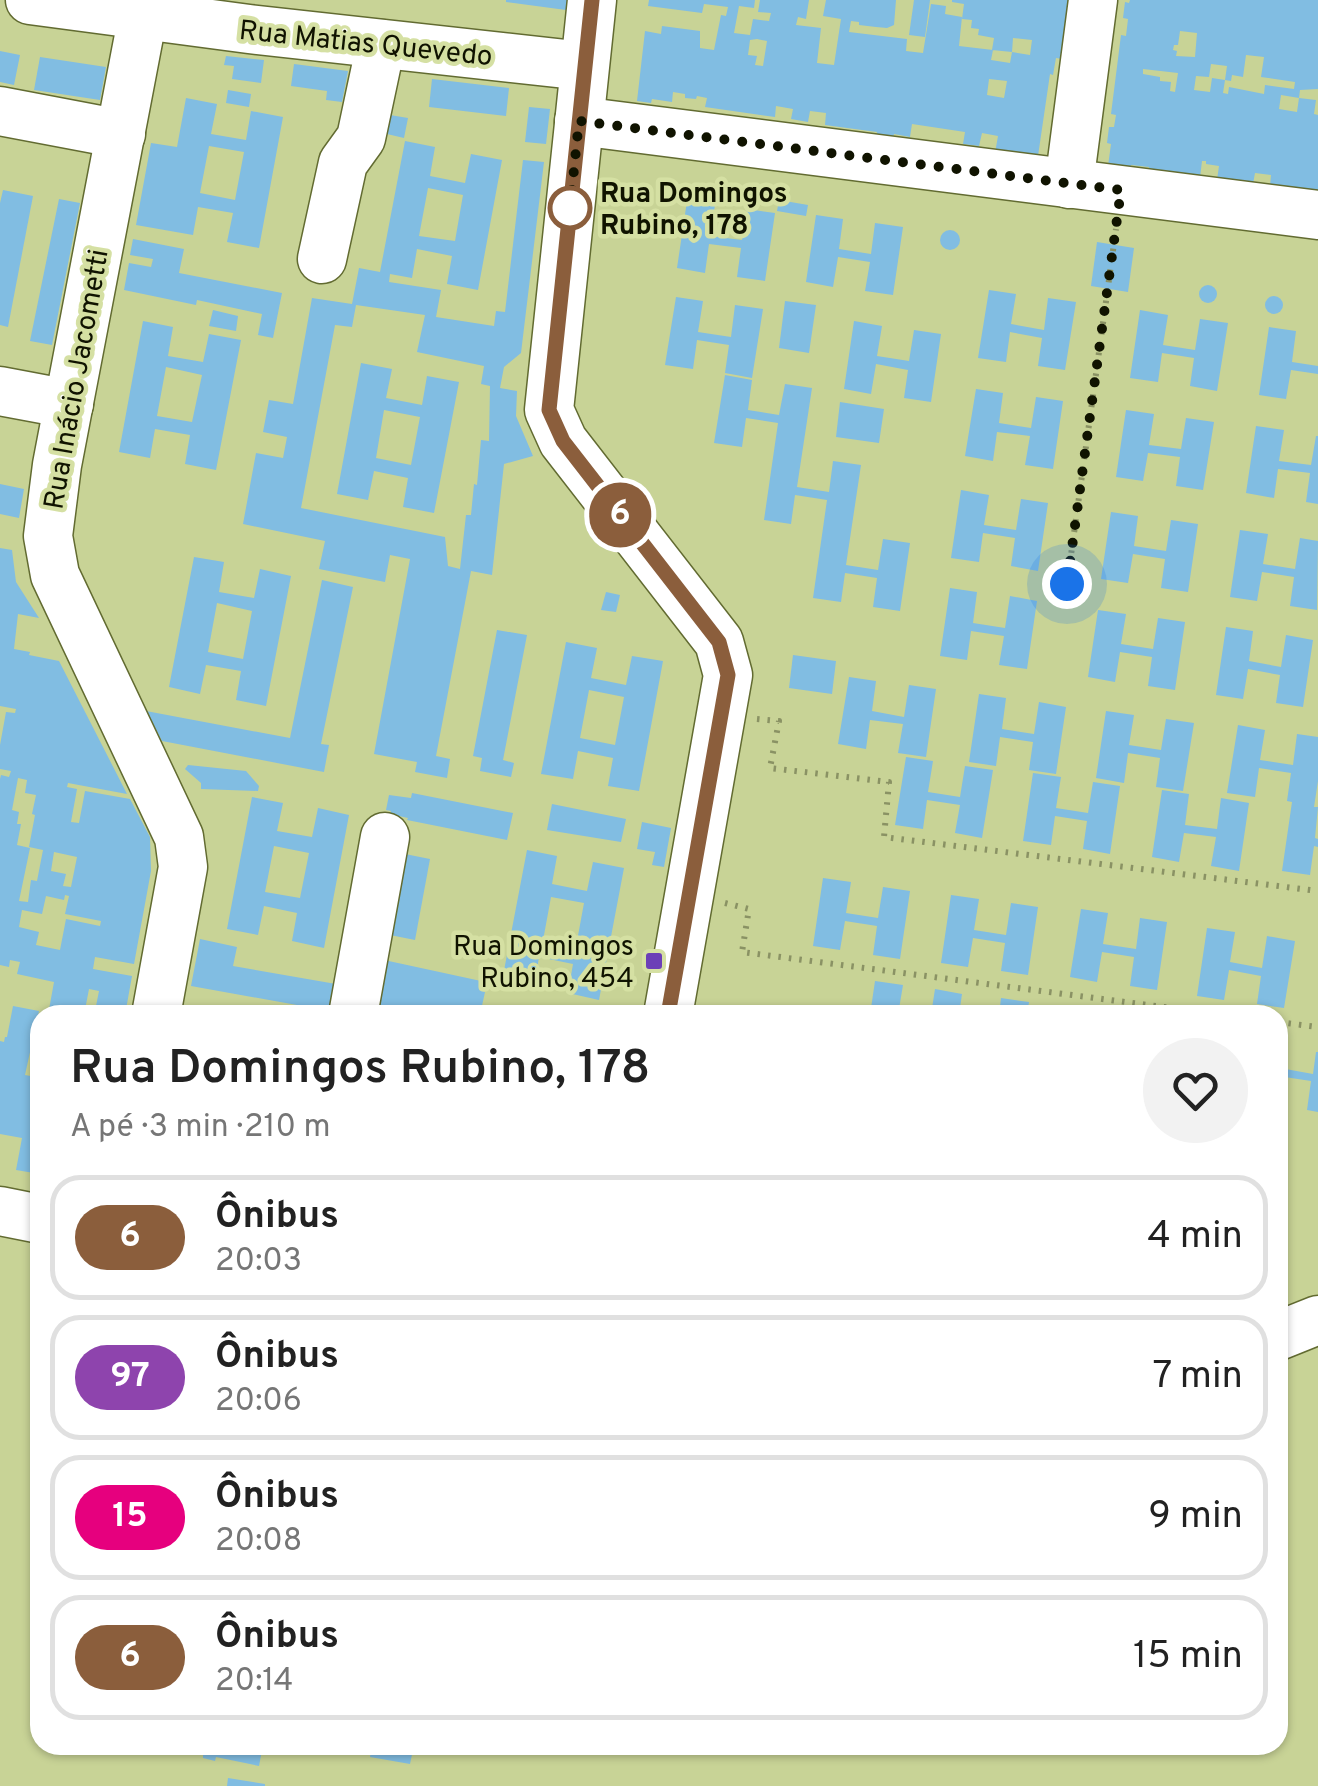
<!DOCTYPE html>
<html lang="pt">
<head>
<meta charset="utf-8">
<style>
	:root { --surface:#fff; --page:#f2f2f2; --text:#222; --muted:#767676; --line:#e0e0e0 }
	body { margin:0; font-family:Overpass,sans-serif; background:var(--page); color:var(--text); height:100vh; display:flex; flex-direction:column; font-size:38px; white-space:nowrap }
	* { box-sizing:border-box; margin:0 }
	p { font-size:32px; color:var(--muted) }
	.icon { flex:none; width:55px; height:55px; fill:none; stroke:currentColor; stroke-width:2; stroke-linecap:round; stroke-linejoin:round }
	.map { position:relative; flex:1; overflow:hidden }
	.panel { position:absolute; left:30px; top:1005px; width:1258px; height:750px; display:flex; flex-direction:column; background:var(--surface); border-radius:30px; box-shadow:0 2px 8px #0004 }
	.panel>* { flex:none }
	.badge { padding:0 20px; border-radius:32px; font-size:35px; line-height:65px }
	.you { position:absolute; width:50px; height:50px; margin:-25px; border:8px solid #fff; border-radius:50%; background:#1a73e8; box-shadow:0 0 0 15px #1a73e833 }
	.map>.badge { position:absolute; translate:-50% -50%; box-shadow:0 0 0 5px #fff }
	.round { display:grid; place-items:center; flex:none; width:105px; height:105px; border-radius:52px; background:var(--page) }
	.head { display:flex; align-items:center; justify-content:space-between; height:170px; padding:0 40px }
	h1 { font-size:48px; font-weight:600; line-height:75px }
	ul { padding:0; list-style:none }
	li { display:flex; align-items:center; gap:30px; height:125px; margin:0 20px 15px; padding:0 20px; border:5px solid var(--line); border-radius:30px }
	li div { flex:1 }
	li b { display:block; font-size:38px }
	li em { font-style:normal }
	li .badge { min-width:110px; font-weight:700; text-align:center }
	.map>svg:first-child { display:block }
</style>
</head>
<body>
<div class="map">
<svg width="1318" height="1786" viewBox="0 0 1318 1786">
	<rect width="100%" height="100%" fill="#c8d396"/>
	<!-- building -->
	<g fill="#81bde2" fill-rule="evenodd">
		<path d="M506,0H567L566,10L506,2Z"/>
		<path d="M649,0H755L754,8L739,6L734,33L750,35L753,19L769,21L771,13L758,12L760,0H809L806,19L798,17L796,25L821,28L817,63L834,65L841,19L823,16L826,0H896L894,25L887,28L876,27L859,25V22L851,21L849,32L907,39L906,51L923,53L931,4L946,6L945,14L962,17L959,46L993,50L991,60L1010,63L1012,52L1030,55L1032,40L1013,38L1012,52L992,50L994,38L978,35L979,29L971,28L972,20L962,19L964,4L952,2V0H1068L1063,59L1056,58L1053,75L1050,74L1038,156L1014,152L1013,155L995,153L998,136L982,133L979,146L963,144L965,132L912,124L910,137L894,134L892,142L876,139L877,132L825,125L826,113L810,111L808,122L791,119L793,109L776,106L775,117L705,107L707,98L697,96L696,99L685,98V94L673,92L672,102L652,99L651,103L637,101L645,31L661,34L662,26L700,31V48L714,50L721,15L726,16L728,7L704,4L702,13L648,6ZM757,39L767,41L763,66L755,65L757,56L748,55L750,40ZM989,79L1007,81L1004,98L987,95Z"/>
		<path d="M914,0H930L925,37L909,35Z"/>
		<path d="M1130,0H1318V89L1300,90L1299,98L1316,100L1314,114L1318,115V192L1270,186L1271,175L1255,173L1253,184L1217,180L1219,166L1206,164V161H1202L1200,178L1149,171V167L1131,165V169L1108,166L1111,144L1107,143L1109,127H1114L1116,115L1111,114L1121,35L1126,36L1128,19L1123,18L1125,2L1129,3ZM1180,31L1197,33L1195,57L1176,56L1177,51L1173,50L1174,45H1178ZM1246,55L1264,57L1261,77L1295,82L1294,89L1265,85L1264,94L1229,87L1228,94L1223,93L1225,80L1231,81L1232,75L1243,77ZM1211,64L1227,66L1225,80L1212,78L1210,92L1194,90L1196,76L1209,77ZM1143,69L1178,73L1175,92L1170,91L1171,82L1160,81V77L1143,74ZM1281,95L1299,98L1297,112L1279,109Z"/>
		<path d="M0,51L20,55L14,85L0,82Z"/>
		<path d="M226,56L264,60L261,83L232,79L234,66L224,65Z"/>
		<path d="M40,57L106,67L100,100L34,90Z"/>
		<path d="M294,64L348,71L342,102L326,100L327,91L291,86Z"/>
		<path d="M432,79L509,88L506,116L429,107Z"/>
		<path d="M228,90L251,94L249,107L226,103Z"/>
		<path d="M186,98L217,104L211,134L246,140L251,111L283,117L259,248L227,242L233,213L198,207L193,235L136,225L151,143L177,147ZM209,146L244,152L235,200L200,193Z"/>
		<path d="M529,107L550,109L546,144L525,142Z"/>
		<path d="M390,115L408,118L404,138L387,134Z"/>
		<path d="M405,141L435,147L430,176L465,183L471,154L502,160L478,290L447,284L452,256L417,249L412,278L390,274L389,282L441,290L436,317L494,326L496,311L505,312L523,160L544,162L521,353L504,367L500,388L517,391L516,416L533,456L504,464L492,575L471,571L436,756L450,759L447,778L415,772L417,762L374,754L410,559L390,555L385,582L319,569L325,541L243,524L256,453L283,458L287,437L263,432L269,400L293,404L312,298L352,304L359,268L380,272ZM428,188L463,195L455,241L419,236ZM356,305L425,315L417,352L484,366L481,384L490,386L489,441L481,440L477,485L474,484L471,515H466L460,569L448,566L445,537L301,508L335,325L352,327Z"/>
		<path d="M3,190L33,196L8,327L0,325V203Z"/>
		<path d="M59,199L80,203L52,345L30,341Z"/>
		<path d="M779,200L808,205L806,216L777,211Z"/>
		<path d="M687,201L715,205L710,236L742,240L747,209L775,213L765,281L737,277L741,248L709,244L705,273L677,268Z"/>
		<path d="M816,215L843,219L839,249L871,254L875,223L903,227L893,295L865,291L870,262L838,257L833,287L806,282Z"/>
		<circle cx="950" cy="240" r="10"/>
		<path d="M133,239L184,249L179,273L282,293L273,338L258,335L262,314L197,300L196,305L124,290L129,263L151,267L153,259L130,255Z"/>
		<path d="M1097,242L1134,248L1128,292L1091,286Z"/>
		<circle cx="1208" cy="294" r="9"/>
		<path d="M989,290L1016,294L1011,324L1044,330L1048,298L1076,302L1065,370L1038,366L1042,338L1010,332L1006,362L978,358Z"/>
		<circle cx="1274" cy="305" r="9"/>
		<path d="M676,297L703,301L698,332L731,337L735,305L763,309L752,378L725,373L729,345L697,340L693,369L665,365Z"/>
		<path d="M785,301L816,305L809,353L779,348Z"/>
		<path d="M213,310L238,316L236,331L209,326Z"/>
		<path d="M1140,310L1168,315L1163,345L1195,350L1200,319L1228,323L1217,391L1190,386L1194,358L1162,353L1158,382L1130,378Z"/>
		<path d="M143,321L173,327L168,356L203,362L209,334L241,340L216,470L185,464L190,435L155,429L150,458L119,452ZM166,367L202,375L192,422L157,416Z"/>
		<path d="M854,321L882,326L877,356L909,361L914,330L941,334L931,402L904,398L908,370L876,364L871,394L844,389Z"/>
		<path d="M1269,327L1296,331L1292,362L1318,366V374L1291,370L1286,399L1259,395Z"/>
		<path d="M361,363L392,369L386,398L422,405L427,376L459,382L434,513L403,507L408,478L374,471L368,500L337,494ZM384,410L420,417L411,465L376,458Z"/>
		<path d="M725,375L752,380L748,410L779,415L785,384L812,388L797,487L829,492L833,461L861,465L846,565L878,570L883,539L910,543L900,611L873,607L877,578L845,573L841,602L813,598L827,500L795,495L791,524L764,520L778,423L746,418L742,447L714,443Z"/>
		<path d="M976,389L1003,393L999,423L1031,428L1036,397L1063,401L1053,469L1025,465L1030,436L997,432L993,461L965,456Z"/>
		<path d="M840,402L884,409L879,443L836,437Z"/>
		<path d="M1126,410L1154,414L1149,445L1181,449L1186,418L1214,422L1203,490L1176,486L1180,457L1148,453L1143,481L1116,477Z"/>
		<path d="M1256,426L1284,430L1279,461L1311,465L1316,436H1318V504L1306,502L1310,473L1278,469L1274,498L1246,493Z"/>
		<path d="M0,484L24,489L19,518L0,514Z"/>
		<path d="M961,490L989,495L984,525L1016,530L1021,499L1048,503L1038,571L1011,566L1015,538L983,533L979,562L951,558Z"/>
		<path d="M1111,512L1138,516L1134,546L1166,551L1171,520L1198,524L1188,592L1161,588L1165,559L1133,554L1128,583L1101,579Z"/>
		<path d="M1240,530L1268,534L1263,564L1295,569L1300,538L1318,541L1317,610L1290,606L1294,577L1262,572L1257,601L1230,597Z"/>
		<path d="M0,548L12,550L16,582L39,618L18,614L14,649L30,652L29,655L59,661L127,794L68,783L67,787L77,789L71,822L79,823L85,791L130,799L150,837L151,871L134,964L95,957L93,969L132,976L125,1015L95,1011L99,991L89,989L84,1015H48L54,982L17,974L20,962L10,960L9,967L0,965V779L1,775L9,777L11,771L0,769V745L6,712L15,713L16,709L0,706ZM18,778L27,780L25,793L36,795L32,814L35,815L29,847L43,850L37,881L31,880L28,902L19,901L30,848L17,845L21,824H17L19,812L12,810ZM54,852L77,857L71,887L63,886L66,874L51,871ZM65,895L69,896L65,914L101,921L100,926L66,919L60,950L36,945L39,932L19,927L22,910L42,914L46,896L64,900Z"/>
		<path d="M194,557L224,562L219,592L254,598L260,569L291,576L266,706L236,700L241,671L206,665L200,694L169,687ZM217,603L252,611L243,659L208,652Z"/>
		<path d="M322,580L353,587L321,744L329,745L324,772L162,741L146,711L290,738Z"/>
		<path d="M950,588L977,592L973,623L1005,628L1010,596L1037,601L1027,669L999,665L1004,636L971,631L967,660L940,656Z"/>
		<path d="M606,592L620,595L616,612L601,610Z"/>
		<path d="M1098,610L1126,614L1121,644L1153,649L1158,618L1185,622L1175,690L1148,686L1152,657L1120,652L1115,682L1088,677Z"/>
		<path d="M1226,627L1253,631L1249,661L1281,667L1286,635L1313,640L1303,707L1276,703L1280,675L1248,669L1243,699L1216,695Z"/>
		<path d="M497,630L527,635L503,760L514,763L511,777L480,771L482,758L473,756Z"/>
		<path d="M566,642L597,648L591,678L626,685L632,656L663,661L639,791L608,786L613,758L578,751L573,779L541,774ZM589,690L624,697L615,745L580,738Z"/>
		<path d="M793,655L836,661L832,694L789,688Z"/>
		<path d="M849,677L876,681L872,711L904,717L909,685L936,689L926,757L898,753L903,724L870,720L866,749L838,744Z"/>
		<path d="M979,694L1006,698L1002,729L1034,734L1039,702L1066,707L1056,774L1029,770L1033,742L1000,737L996,766L969,762Z"/>
		<path d="M1106,711L1134,715L1129,745L1161,750L1166,719L1194,723L1183,791L1156,787L1160,758L1128,753L1124,783L1096,778Z"/>
		<path d="M1238,725L1265,730L1260,760L1293,765L1297,734L1318,737V781L1314,807H1318L1315,838L1318,839V847L1314,846L1310,875L1282,871L1292,802L1287,801L1291,773L1259,768L1255,797L1227,793Z"/>
		<path d="M906,757L933,761L928,792L960,797L965,766L993,770L982,838L955,833L960,805L927,800L923,829L895,825Z"/>
		<path d="M188,765L246,771L259,786L258,791L201,789V783L185,769Z"/>
		<path d="M1033,773L1061,777L1056,808L1088,813L1093,782L1120,786L1110,854L1083,849L1087,821L1055,816L1051,845L1023,841Z"/>
		<path d="M1162,790L1189,794L1185,825L1217,829L1221,798L1249,803L1239,871L1211,866L1216,837L1184,833L1179,862L1152,857Z"/>
		<path d="M412,793L513,813L507,840L407,820L408,818L390,814L391,811L386,810L389,795L411,798Z"/>
		<path d="M252,797L283,803L277,831L312,837L318,808L349,815L324,948L292,941L297,913L264,906L258,935L227,929ZM274,846L309,853L300,898L265,892Z"/>
		<path d="M552,804L626,819L621,842L547,830Z"/>
		<path d="M642,822L671,828L664,867L652,865L655,852L637,849Z"/>
		<path d="M527,850L557,856L552,884L587,891L593,862L624,868L599,1000L568,993L573,964L539,957L534,987L502,981ZM551,897L584,903L575,952L542,946Z"/>
		<path d="M405,854L430,859L415,940L390,935Z"/>
		<path d="M823,878L851,882L846,913L878,918L883,887L910,891L900,959L873,955L877,926L845,921L840,950L813,946Z"/>
		<path d="M951,895L979,899L974,930L1006,935L1011,903L1038,907L1028,975L1001,971L1005,943L973,938L968,967L941,963Z"/>
		<path d="M1081,909L1108,913L1103,944L1136,949L1140,918L1167,922L1157,990L1130,986L1134,957L1102,952L1097,982L1070,977Z"/>
		<path d="M1207,928L1235,932L1230,962L1262,968L1267,936L1295,941L1284,1008L1257,1004L1261,976L1229,970L1224,1000L1197,996Z"/>
		<path d="M200,939L237,947L233,966L336,984L330,1011L191,986Z"/>
		<path d="M384,960L481,981L479,990L485,992L480,1015H374Z"/>
		<path d="M875,981L903,985L898,1015H870Z"/>
		<path d="M935,989L962,994L959,1015H931Z"/>
		<path d="M1001,998L1029,1002L1027,1015H999Z"/>
		<path d="M13,1006L39,1011L25,1075L36,1077L38,1063L40,1064V1174L16,1170L22,1138L0,1134V1041L4,1042L5,1037H7Z"/>
		<path d="M1061,1007L1089,1011L1088,1015H1060Z"/>
		<path d="M1278,1037L1285,1038L1280,1068L1313,1074L1316,1052H1318V1112L1307,1110L1311,1081L1278,1076Z"/>
		<path d="M162,1745H263L259,1766L216,1757L215,1761L203,1758V1755L161,1747Z"/>
		<path d="M372,1745H414L410,1764L370,1757Z"/>
		<path d="M228,1778L265,1784V1786H227Z"/>
	</g>
	<g fill="none" stroke-linecap="round" stroke-linejoin="round">
		<defs>
			<g id="minor">
				<path d="M30,0L249,29L584,66"/>
				<path d="M592,0L549,410L563,441L719,642L728,675L668,1015"/>
				<path d="M143,15L57,465L48,536L55,575L179,837L183,867L156,1015"/>
				<path d="M0,111L121,134"/>
				<path d="M579,121L1318,215"/>
				<path d="M1069,184L1093,0"/>
				<path d="M322,259L343,163L361,138L381,44"/>
				<path d="M0,391L69,404"/>
				<path d="M353,1015L385,837"/>
				<path d="M0,1211L40,1219"/>
				<path d="M1278,1336L1318,1320"/>
			</g>
		</defs>
		<!-- minor casing -->
		<use href="#minor" stroke="#626b31" stroke-width="51"/>
		<!-- path -->
		<g stroke="#8a9264" stroke-width="6" stroke-dasharray="2.5 8" stroke-linecap="butt">
			<path d="M1067,584L1116,229"/>
			<path d="M757,719L779,721L770,768L889,782L884,837L1318,891"/>
			<path d="M725,903L749,909L742,952L1225,1015"/>
			<path d="M1278,1022L1318,1027"/>
		</g>
		<!-- minor -->
		<use href="#minor" stroke="#fff" stroke-width="48"/>
	</g>
	<g fill="none" stroke-linecap="round" stroke-linejoin="round">
		<defs>
			<path id="line" d="M592,0L549,410L563,441L719,642L728,675L668,1015"/>
		</defs>
		<!-- line casing -->
		<use href="#line" stroke="#fff" stroke-width="22"/>
		<!-- line -->
		<use href="#line" stroke="#8b5e3c" stroke-width="15"/>
		<!-- walk -->
		<path stroke="#101300" stroke-width="10" stroke-dasharray="0 18" d="M570,208L579,121L1121,190L1067,584"/>
	</g>
	<!-- markers -->
	<circle fill="#fff" stroke="#8b5e3c" stroke-width="5" cx="570" cy="208" r="20"/>
	<rect fill="#6c3fb7" stroke="#d5e0a3" stroke-width="4" x="644" y="951" width="20" height="20" rx="5"/>
	<g text-anchor="middle" stroke-width="9" stroke-linejoin="round" paint-order="stroke">
		<!-- street labels -->
		<g font-size="28" fill="#101300" stroke="#d5e0a3">
			<text transform="translate(366 42) rotate(6)" y="10">Rua Matias Quevedo</text>
			<text transform="translate(75 379) rotate(-80)" y="10">Rua Inácio Jacometti</text>
		</g>
		<!-- stop labels -->
		<g font-size="28" font-weight="bold" fill="#101300" stroke="#d5e0a3" text-anchor="start">
			<text x="600" y="202">Rua Domingos<tspan x="600" dy="32">Rubino, 178</tspan></text>
		</g>
		<!-- poi labels -->
		<g font-size="28" fill="#101300" stroke="#d5e0a3" text-anchor="end">
			<text x="634" y="955">Rua Domingos<tspan x="634" dy="32">Rubino, 454</tspan></text>
		</g>
	</g>
</svg>
<div class="you" style="left:1067px;top:584px"></div>
<b class="badge" style="left:620px;top:515px;background:#8b5e3c;color:#fff">6</b>
<section class="panel">
<div class="head"><div><h1>Rua Domingos Rubino, 178</h1><p>A pé · 3 min · 210 m</p></div><a class="round"><svg class="icon" aria-label="heart" viewBox="0 0 24 24"><path d="M12 20l-8-8c-3-5 5-10 8-4 3-6 11-1 8 4z"/></svg></a></div>
<ul>
<li><span class="badge" style="background:#8b5e3c;color:#fff">6</span><div><b>Ônibus</b><p>20:03</p></div><em>4 min</em></li>
<li><span class="badge" style="background:#8e44ad;color:#fff">97</span><div><b>Ônibus</b><p>20:06</p></div><em>7 min</em></li>
<li><span class="badge" style="background:#e6007e;color:#fff">15</span><div><b>Ônibus</b><p>20:08</p></div><em>9 min</em></li>
<li><span class="badge" style="background:#8b5e3c;color:#fff">6</span><div><b>Ônibus</b><p>20:14</p></div><em>15 min</em></li>
</ul>
</section>
</div>
</body>
</html>
